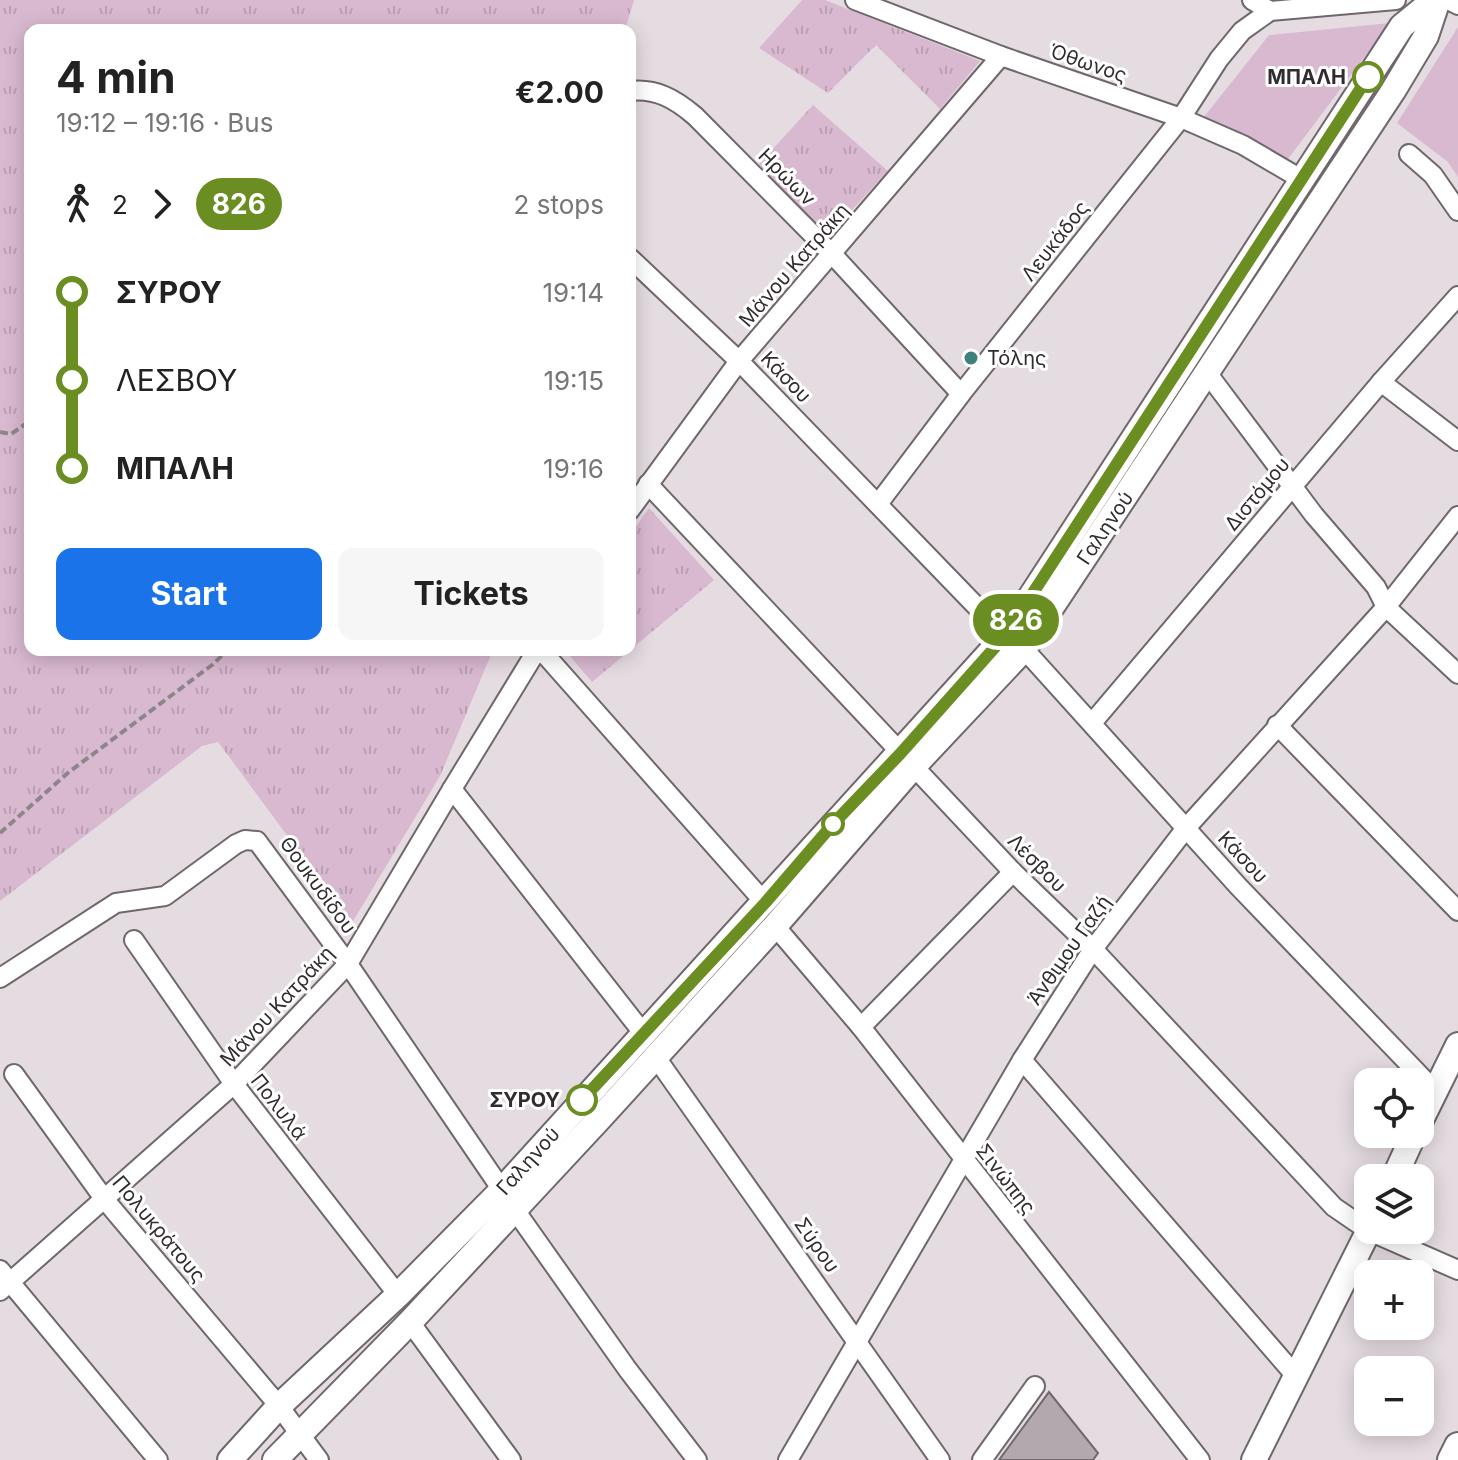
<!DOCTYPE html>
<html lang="en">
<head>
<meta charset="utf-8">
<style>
	:root { --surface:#fff; --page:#f6f6f6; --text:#222; --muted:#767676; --accent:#1a73e8 }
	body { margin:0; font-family:Inter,sans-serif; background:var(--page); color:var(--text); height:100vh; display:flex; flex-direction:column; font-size:30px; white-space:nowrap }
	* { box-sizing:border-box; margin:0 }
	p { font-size:26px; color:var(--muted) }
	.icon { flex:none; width:44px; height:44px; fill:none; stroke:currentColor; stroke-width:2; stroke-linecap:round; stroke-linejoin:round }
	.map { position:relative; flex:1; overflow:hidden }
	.details { position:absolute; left:24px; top:24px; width:612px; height:632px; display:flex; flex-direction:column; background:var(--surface); border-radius:16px; box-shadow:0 4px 20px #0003 }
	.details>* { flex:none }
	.badge { padding:0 16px; border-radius:26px; font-size:28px; line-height:52px }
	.controls { position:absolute; left:1354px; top:1068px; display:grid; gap:16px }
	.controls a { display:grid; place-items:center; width:80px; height:80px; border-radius:16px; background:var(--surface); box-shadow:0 4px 20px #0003; font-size:40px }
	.map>.badge { position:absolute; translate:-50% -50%; box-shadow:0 0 0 4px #fff }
	.legs { display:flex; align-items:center; gap:12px; height:88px; padding:0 32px; font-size:26px }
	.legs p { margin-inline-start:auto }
	.overview { display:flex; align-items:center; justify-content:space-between; height:136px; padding:0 32px }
	h1 { font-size:44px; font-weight:700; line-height:60px }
	.primary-button { display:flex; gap:16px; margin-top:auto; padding:16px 32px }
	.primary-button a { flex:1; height:92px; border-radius:16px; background:var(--accent); color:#fff; font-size:32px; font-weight:700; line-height:92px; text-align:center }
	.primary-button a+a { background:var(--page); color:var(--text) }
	ul { padding:0 32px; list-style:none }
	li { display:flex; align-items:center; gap:28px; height:88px; font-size:30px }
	li i { display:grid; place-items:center; width:12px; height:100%; margin:0 10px; background:currentColor }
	li i::after { content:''; width:20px; height:20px; margin:-10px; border:6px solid; border-radius:50%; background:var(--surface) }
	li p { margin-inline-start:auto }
	li:first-child i { background:linear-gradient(#0000 50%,currentColor 0) }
	li:last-child i { background:linear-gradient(currentColor 50%,#0000 0) }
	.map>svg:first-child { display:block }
</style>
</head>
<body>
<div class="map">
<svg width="1458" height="1460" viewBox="0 0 1458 1460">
	<defs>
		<pattern id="grass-tufts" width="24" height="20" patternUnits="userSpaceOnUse" patternTransform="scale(2)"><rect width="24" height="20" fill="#d9b9d0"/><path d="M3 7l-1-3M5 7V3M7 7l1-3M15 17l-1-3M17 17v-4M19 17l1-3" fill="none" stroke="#bb9fb3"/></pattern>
	</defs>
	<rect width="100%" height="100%" fill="#e5dce2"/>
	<!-- grass -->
	<g fill="url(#grass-tufts)">
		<path d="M0,0H634L625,30H30V650H493L440,776L352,923L218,742L202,746L0,901Z"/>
		<path d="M802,0H825L980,61L940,109L876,45L828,93L759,48Z"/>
		<path d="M813,105L888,171L827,237L759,164Z"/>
		<path d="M649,508L714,580L592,682L565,650H630V535Z"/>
	</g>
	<!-- park -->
	<g fill="#d9b9d0">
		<path d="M1390,23L1282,167L1192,132L1269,35Z"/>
		<path d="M1458,27V177L1448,162L1397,123Z"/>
	</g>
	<!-- building -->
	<path fill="#b1a9ae" stroke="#70686e" stroke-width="2" d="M1049,1392L1098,1453L1093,1460H999Z"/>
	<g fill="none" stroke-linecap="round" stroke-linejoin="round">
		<defs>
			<g id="minor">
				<path d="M855,0L1001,56L1181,118L1243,145L1301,179"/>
				<path d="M1252,0L1270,11L1396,0"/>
				<path d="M1448,0L1458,5"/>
				<path d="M630,91C656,88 675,99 695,116L833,255L961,394"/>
				<path d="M1409,154L1433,175L1458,211"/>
				<path d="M630,258L739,361L1005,636"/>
				<path d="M1208,374L1314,515L1376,587L1386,607L1458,674"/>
				<path d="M1381,382L1458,441"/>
				<path d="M648,484L1013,872L1093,949L1334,1207L1369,1231L1458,1270"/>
				<path d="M878,504L961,394L1181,118L1219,59L1242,31L1270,11"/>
				<path d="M630,510L739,361L1001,56"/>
				<path d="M1024,649L1238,886L1435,1091"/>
				<path d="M541,650L765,903"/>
				<path d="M1092,723L1381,382L1458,296"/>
				<path d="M1277,725L1458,911"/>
				<path d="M452,789L643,1033"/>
				<path d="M775,926L861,1027L1200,1460"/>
				<path d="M134,940L234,1084L398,1295"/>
				<path d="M0,978L116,903L165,896L236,844L245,840L257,841L348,964L502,1190"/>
				<path d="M861,1027L1013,872"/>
				<path d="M655,1056L940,1460"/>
				<path d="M1022,1060L1295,1375"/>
				<path d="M14,1074L105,1200L279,1406L319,1460"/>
				<path d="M515,1210L628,1370L697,1460"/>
				<path d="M0,1270L158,1460"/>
				<path d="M0,1291L234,1084L348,964L452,789L537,650"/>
				<path d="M410,1322L511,1460"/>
				<path d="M788,1460L1022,1060L1093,949L1186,828L1386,607L1458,516"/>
				<path d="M982,1460L1035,1386"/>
			</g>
			<g id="tertiary">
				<path d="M1420,1122L1458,1045"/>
				<path d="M1394,1178L1414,1134"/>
				<path d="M230,1460L279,1406L398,1295L502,1190L1005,636L1402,26L1434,0"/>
				<path d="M275,1460L410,1322L600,1118L775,926L914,766L1024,649L1393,91L1426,36L1438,0"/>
				<path d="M1254,1460L1369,1230"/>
			</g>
			<path id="secondary" d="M1451,1460L1458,1446"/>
		</defs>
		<!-- minor casing -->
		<use href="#minor" stroke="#6f676c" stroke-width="22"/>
		<!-- tertiary casing -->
		<use href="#tertiary" stroke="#6f676c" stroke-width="28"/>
		<!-- secondary casing -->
		<use href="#secondary" stroke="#6f676c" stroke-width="30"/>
		<!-- path -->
		<g stroke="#8c868a" stroke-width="4" stroke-dasharray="8 4" stroke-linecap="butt">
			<path d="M0,432L11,434L30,421"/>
			<path d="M0,833L69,772L212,665L228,650"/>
		</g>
		<!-- minor -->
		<use href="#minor" stroke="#fff" stroke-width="18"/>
		<!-- tertiary -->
		<use href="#tertiary" stroke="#fff" stroke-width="24"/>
		<!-- secondary -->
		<use href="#secondary" stroke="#fff" stroke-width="26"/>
	</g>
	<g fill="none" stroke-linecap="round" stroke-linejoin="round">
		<defs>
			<path id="line-1" d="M582,1100L765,903L833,824L900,754L1005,636L1368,77"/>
		</defs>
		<!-- line-1 casing -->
		<use href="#line-1" stroke="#fff" stroke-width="18"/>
		<!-- line-1 -->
		<use href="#line-1" stroke="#6b8e23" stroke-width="12"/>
	</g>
	<!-- markers -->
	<g fill="#fff" stroke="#6b8e23" stroke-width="4">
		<circle cx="1368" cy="77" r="14"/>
		<circle cx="833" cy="824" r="10"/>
		<circle cx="582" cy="1100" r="14"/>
	</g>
	<circle fill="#3c827b" stroke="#fff" stroke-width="3" cx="971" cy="358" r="8"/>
	<g text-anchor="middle" stroke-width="6" stroke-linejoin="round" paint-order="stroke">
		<!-- street labels -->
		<g font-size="20" fill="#302c2f" stroke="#fff">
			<text transform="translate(1088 63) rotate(19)" y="7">Όθωνος</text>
			<text transform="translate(787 177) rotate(45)" y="7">Ηρώων</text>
			<text transform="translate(1055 241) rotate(-52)" y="7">Λευκάδος</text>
			<text transform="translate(794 265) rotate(-49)" y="7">Μάνου Κατράκη</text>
			<text transform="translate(786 377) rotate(46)" y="7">Κάσου</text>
			<text transform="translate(1257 494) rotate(-50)" y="7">Διστόμου</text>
			<text transform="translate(1105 528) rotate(-56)" y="7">Γαληνού</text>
			<text transform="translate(1243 857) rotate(47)" y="7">Κάσου</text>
			<text transform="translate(1037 863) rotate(45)" y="7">Λέσβου</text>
			<text transform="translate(318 885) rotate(54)" y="7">Θουκυδίδου</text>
			<text transform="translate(1069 950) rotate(-55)" y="7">Άνθιμου Γαζή</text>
			<text transform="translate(277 1006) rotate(-47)" y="7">Μάνου Κατράκη</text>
			<text transform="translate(279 1107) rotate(52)" y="7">Πολυλά</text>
			<text transform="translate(528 1161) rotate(-48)" y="7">Γαληνού</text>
			<text transform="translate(1006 1179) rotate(52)" y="7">Σινώπης</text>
			<text transform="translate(159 1229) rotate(50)" y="7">Πολυκράτους</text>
			<text transform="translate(817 1245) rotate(55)" y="7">Σύρου</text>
		</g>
		<!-- stop labels -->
		<g font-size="20" font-weight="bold" fill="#302c2f" stroke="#fff" text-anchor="end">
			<text x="1346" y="84">ΜΠΑΛΗ</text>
			<text x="560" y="1107">ΣΥΡΟΥ</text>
		</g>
		<!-- poi labels -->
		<g font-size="20" fill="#302c2f" stroke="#fff" text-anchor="start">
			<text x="987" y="365">Τόλης</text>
		</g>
	</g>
</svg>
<div class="controls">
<a><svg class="icon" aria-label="locate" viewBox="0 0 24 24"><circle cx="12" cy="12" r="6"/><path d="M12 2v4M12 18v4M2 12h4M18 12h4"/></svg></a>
<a><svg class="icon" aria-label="layers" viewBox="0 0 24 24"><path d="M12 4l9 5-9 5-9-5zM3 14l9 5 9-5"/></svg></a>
<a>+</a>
<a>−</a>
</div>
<b class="badge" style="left:1016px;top:620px;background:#6b8e23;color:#fff">826</b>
<section class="details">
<div class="overview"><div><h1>4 min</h1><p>19:12 – 19:16 · Bus</p></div><b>€2.00</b></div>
<div class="legs"><svg class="icon" aria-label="walk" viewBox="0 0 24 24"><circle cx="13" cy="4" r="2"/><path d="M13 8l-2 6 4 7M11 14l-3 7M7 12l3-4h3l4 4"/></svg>2<svg class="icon" aria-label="forward" viewBox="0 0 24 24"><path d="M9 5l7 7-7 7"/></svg><b class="badge" style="background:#6b8e23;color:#fff">826</b><p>2 stops</p></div>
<ul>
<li><i style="color:#6b8e23"></i><b>ΣΥΡΟΥ</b><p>19:14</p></li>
<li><i style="color:#6b8e23"></i><span>ΛΕΣΒΟΥ</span><p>19:15</p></li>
<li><i style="color:#6b8e23"></i><b>ΜΠΑΛΗ</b><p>19:16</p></li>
</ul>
<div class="primary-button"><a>Start</a><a>Tickets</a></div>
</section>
</div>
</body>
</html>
